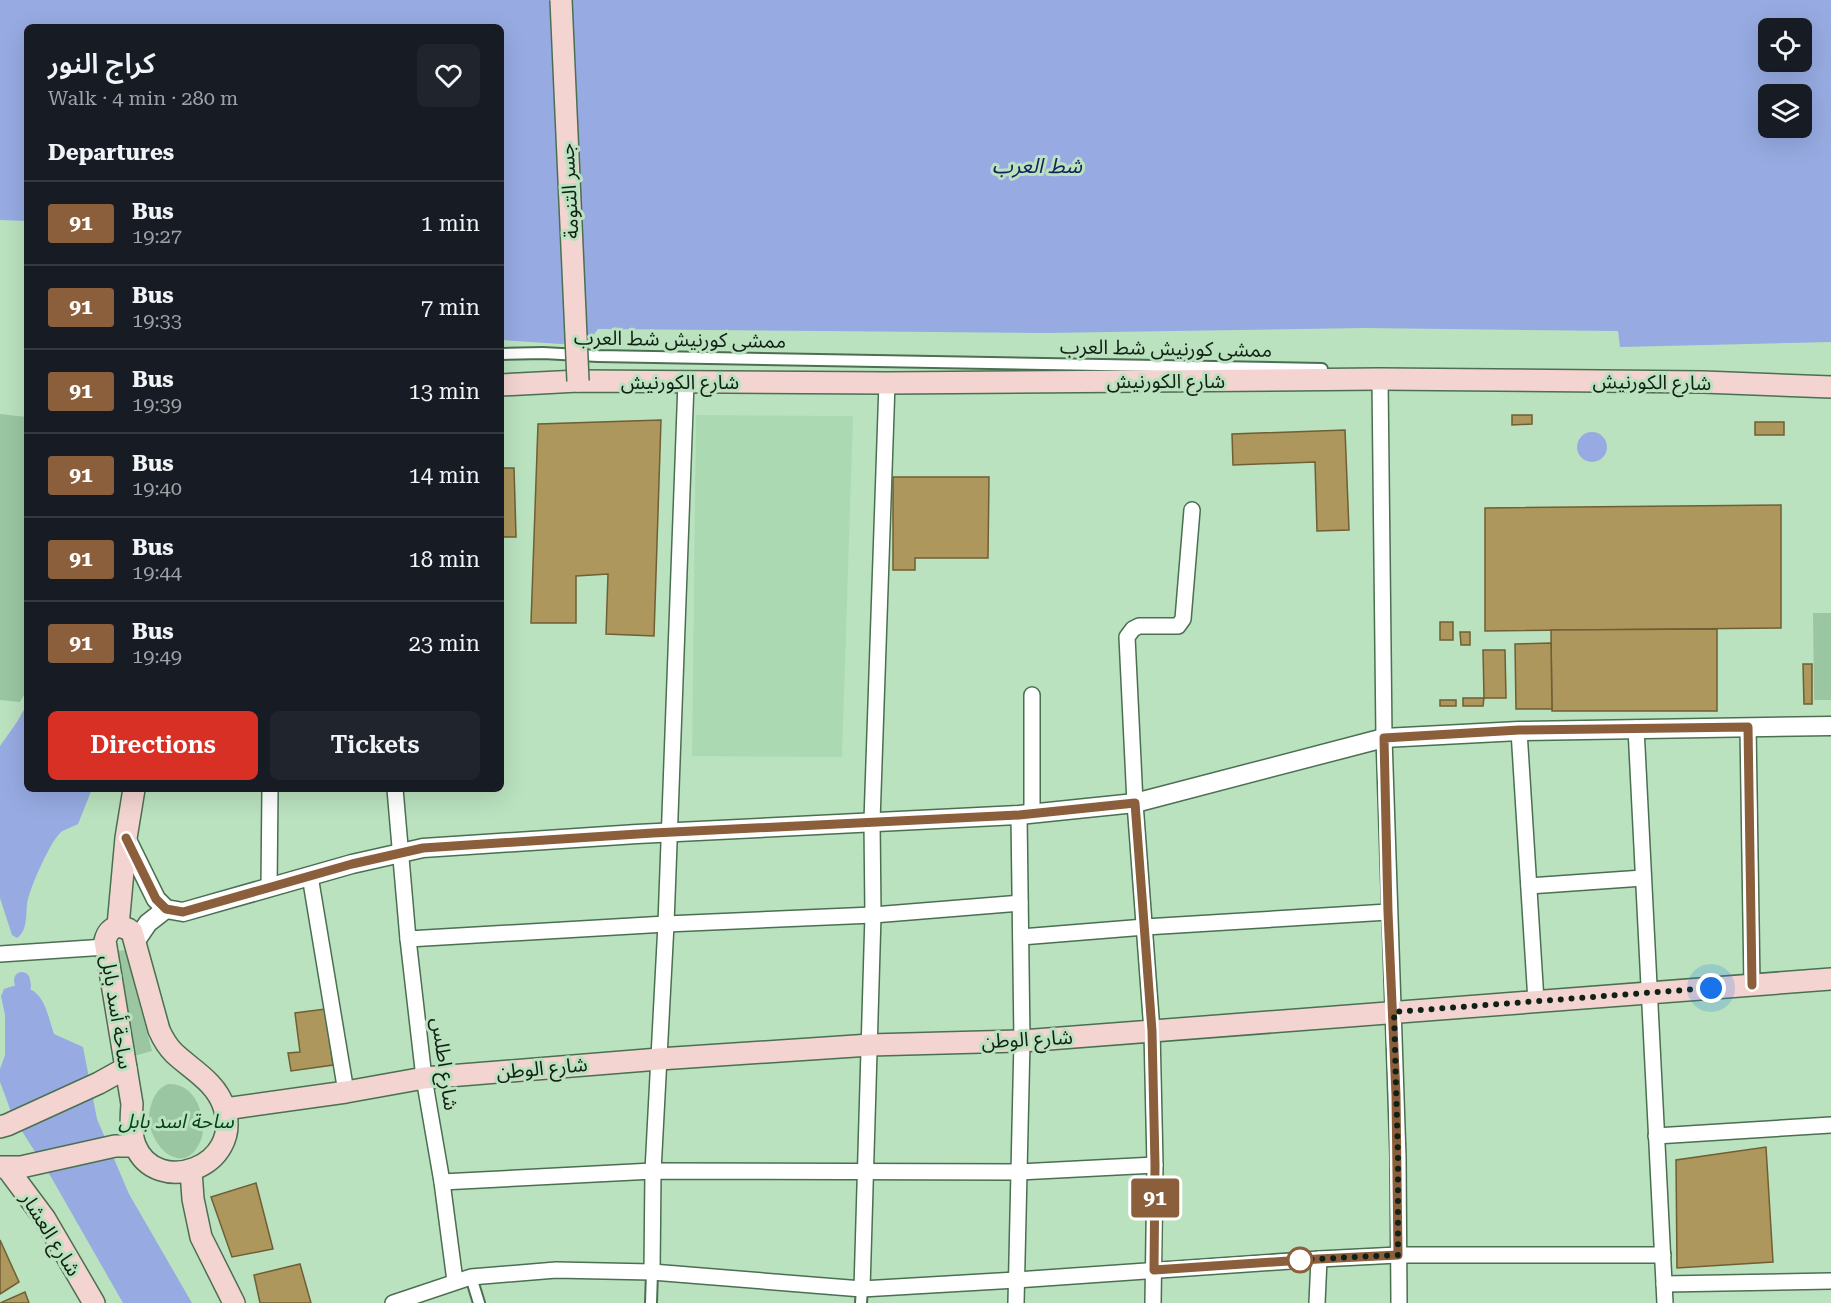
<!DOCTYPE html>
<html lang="en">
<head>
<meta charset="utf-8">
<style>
	:root { --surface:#171b24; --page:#20242c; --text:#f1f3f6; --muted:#9ea1a6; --line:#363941; --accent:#d93025 }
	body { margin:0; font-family:"Roboto Serif","Noto Sans Arabic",serif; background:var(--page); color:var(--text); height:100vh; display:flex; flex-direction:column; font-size:22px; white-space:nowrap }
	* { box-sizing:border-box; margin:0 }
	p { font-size:20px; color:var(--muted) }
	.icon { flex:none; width:33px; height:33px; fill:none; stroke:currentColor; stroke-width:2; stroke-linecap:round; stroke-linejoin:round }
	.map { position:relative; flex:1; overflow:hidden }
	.details { position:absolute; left:24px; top:24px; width:480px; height:768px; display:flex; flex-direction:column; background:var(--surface); border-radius:9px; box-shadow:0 6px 24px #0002 }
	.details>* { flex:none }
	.badge { padding:0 12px; border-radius:4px; font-size:21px; line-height:39px }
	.tools { position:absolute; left:1758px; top:18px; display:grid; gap:12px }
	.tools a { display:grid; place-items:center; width:54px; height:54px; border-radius:9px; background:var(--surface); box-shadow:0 6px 24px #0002; font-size:30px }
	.you { position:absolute; width:30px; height:30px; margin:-15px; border:4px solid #fff; border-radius:50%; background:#1a73e8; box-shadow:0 0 0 9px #1a73e833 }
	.map>.badge { position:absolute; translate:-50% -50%; box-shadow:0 0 0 3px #fff }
	h2 { padding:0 24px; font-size:22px; line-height:54px }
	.round { display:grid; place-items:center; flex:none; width:63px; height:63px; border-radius:9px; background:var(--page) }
	.overview { display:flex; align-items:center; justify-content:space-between; height:102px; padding:0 24px }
	h1 { font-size:28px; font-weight:600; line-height:45px }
	.cta { display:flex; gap:12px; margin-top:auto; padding:12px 24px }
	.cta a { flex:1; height:69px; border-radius:9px; background:var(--accent); color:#fff; font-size:24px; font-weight:600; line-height:69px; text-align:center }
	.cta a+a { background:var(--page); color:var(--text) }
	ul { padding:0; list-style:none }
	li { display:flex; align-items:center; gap:18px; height:84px; padding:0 24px; border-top:2px solid var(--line) }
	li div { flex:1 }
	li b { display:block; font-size:22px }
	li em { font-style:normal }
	li .badge { min-width:66px; font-weight:700; text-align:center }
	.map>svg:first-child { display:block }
</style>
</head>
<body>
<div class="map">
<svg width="1831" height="1303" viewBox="0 0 1831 1303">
	<rect width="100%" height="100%" fill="#bae2bf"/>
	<!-- built -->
	<path fill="#abdab2" d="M696,415L853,416L842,757L692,756Z"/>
	<!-- green -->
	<g fill="#9ac7a1">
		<path d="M0,414L27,417V690L20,702L0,700Z"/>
		<path d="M1813,613H1831V700H1814Z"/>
		<path d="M125,950L152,1051L134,1056L118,951Z"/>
		<path d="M168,1084C192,1083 203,1107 203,1129C203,1135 201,1141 198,1146C179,1180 140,1137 151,1105C154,1096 158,1088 168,1084Z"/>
	</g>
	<!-- water -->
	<g fill="#97abe2" fill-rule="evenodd">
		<path d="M0,0H1831V342L1620,347L1618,331L1364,328L1045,333L598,329L589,341L561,344L501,340V27H27V221L0,220ZM1768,28H1802V62H1768ZM1768,94H1802V128H1768Z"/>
		<circle cx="1592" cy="447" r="15"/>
		<path d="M27,704V789H92L78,824C73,827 65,829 61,832C50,842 32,884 28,899C25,911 29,930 17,938L12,935L0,898V746L17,722Z"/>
		<path d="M13,986C44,985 46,1010 54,1034L83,1047L97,1119L129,1194L192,1303H123L51,1177L13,1117L0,1082V1069L5,1055V1015L1,996L4,989Z"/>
	</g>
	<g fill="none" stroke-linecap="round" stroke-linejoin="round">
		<!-- canal -->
		<path stroke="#97abe2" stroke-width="16" d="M22,980L23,986"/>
	</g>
	<!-- building -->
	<g fill="#ad975c" stroke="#6f5f35" stroke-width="1.5">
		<path d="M1512,415H1532V424L1512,425Z"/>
		<path d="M661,420L654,636L606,634L608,574L576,576V623H531L538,424Z"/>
		<rect x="1755" y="422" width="29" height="13"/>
		<path d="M1345,430L1349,530L1317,531L1315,462L1233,465L1232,434Z"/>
		<path d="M501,468H514L516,537H501Z"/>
		<path d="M893,477H989L988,558H915V570H893Z"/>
		<path d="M1781,505V628L1485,631V508Z"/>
		<rect x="1440" y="622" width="13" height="18"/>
		<path d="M1717,629V711H1552L1551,630Z"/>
		<path d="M1460,632H1470V645H1461Z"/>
		<path d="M1551,643L1552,709H1516L1515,644Z"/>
		<path d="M1483,650H1505L1506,698H1484Z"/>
		<path d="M1803,664H1812V704H1804Z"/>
		<path d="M1463,698H1484L1483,706H1463Z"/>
		<rect x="1440" y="700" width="16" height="6"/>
		<path d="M325,1009L333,1065L291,1071L288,1053L300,1052L295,1013Z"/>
		<path d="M1766,1147L1773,1262L1677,1268L1676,1160Z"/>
		<path d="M256,1183L273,1249L232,1257L211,1197Z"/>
		<path d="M0,1240L19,1282L0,1294Z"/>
		<path d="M300,1264L311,1303H260L254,1275Z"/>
		<path d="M25,1292L29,1303H0Z"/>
	</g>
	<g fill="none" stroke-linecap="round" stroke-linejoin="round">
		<defs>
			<g id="pedestrian">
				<path d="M501,354L543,353L598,356L1322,369"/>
				<path d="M471,1277L479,1303"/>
				<path d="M651,1303L652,1272"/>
				<path d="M861,1303L862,1289"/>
			</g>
			<g id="minor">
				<path d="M1380,379L1384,738L1398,1157L1399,1303"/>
				<path d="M1032,695V814"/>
				<path d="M1748,727L1752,985"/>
				<path d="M1636,728L1665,1303"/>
				<path d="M1519,731L1536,1001"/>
				<path d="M395,789L408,939L424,1078L442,1182L455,1281"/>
				<path d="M310,876L346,1092"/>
				<path d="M1529,886L1643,878"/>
				<path d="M269,888L270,789"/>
				<path d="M1021,937L1145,927L1388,912"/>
				<path d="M408,939L666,924L873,915L1020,903"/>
				<path d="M0,954L106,947"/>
				<path d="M1656,1136L1831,1125"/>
				<path d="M442,1182L653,1171L1019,1172L1155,1165"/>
				<path d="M652,1272L653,1171L666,924L686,382"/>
				<path d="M1664,1284L1831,1281"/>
				<path d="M862,1289L873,915L872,821L887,383"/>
				<path d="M393,1303L471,1277L556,1270L652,1272L862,1289L1016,1280L1319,1259L1398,1255H1663"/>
				<path d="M1016,1303L1022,1041L1019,815"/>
				<path d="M1153,1303L1155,1165L1152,1031L1135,803L1127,637L1133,629L1139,626H1178L1183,619L1192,510"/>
				<path d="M1317,1303L1319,1259"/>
			</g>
			<g id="tertiary">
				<path d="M126,838L156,899L166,909L183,912L352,864L423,848L637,834L1019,815L1135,803L1384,738L1519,731L1831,726"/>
				<path d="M135,942L148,923L166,909"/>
			</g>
			<g id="secondary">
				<path d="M501,385L578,381L887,383L1380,379L1703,382L1831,387"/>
				<path d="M118,926L128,929L132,932L159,1030C163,1039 167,1046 174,1053C192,1070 216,1082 224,1107C244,1167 156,1198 135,1145C130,1132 131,1117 132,1104L105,941C107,933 110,929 118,926Z"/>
				<path d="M118,926L126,838L134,789"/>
				<path d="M225,1109L346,1092L424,1078L659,1059L870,1045L1022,1041L1831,979"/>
				<path d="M0,1127L7,1125L99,1083L126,1068"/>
				<path d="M0,1167H21L115,1146H135"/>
				<path d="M7,1168L45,1219L94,1303"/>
				<path d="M191,1171L193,1199L201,1237L234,1303"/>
			</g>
		</defs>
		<!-- pedestrian casing -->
		<use href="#pedestrian" stroke="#4b6f51" stroke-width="14"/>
		<!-- minor casing -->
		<use href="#minor" stroke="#4b6f51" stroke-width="18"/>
		<!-- tertiary casing -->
		<use href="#tertiary" stroke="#4b6f51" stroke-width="21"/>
		<!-- secondary casing -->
		<use href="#secondary" stroke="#4b6f51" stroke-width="24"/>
		<!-- pedestrian -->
		<use href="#pedestrian" stroke="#fff" stroke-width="10"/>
		<!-- minor -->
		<use href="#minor" stroke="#fff" stroke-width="15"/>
		<!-- tertiary -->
		<use href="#tertiary" stroke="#fff" stroke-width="18"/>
		<!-- secondary -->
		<use href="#secondary" stroke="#f3d4d0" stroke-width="21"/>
		<defs>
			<path id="secondary-bridge" d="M561,0L578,381"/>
		</defs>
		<!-- secondary-bridge casing -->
		<use href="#secondary-bridge" stroke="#4b6f51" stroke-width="24" stroke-linecap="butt"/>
		<!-- secondary-bridge -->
		<use href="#secondary-bridge" stroke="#f3d4d0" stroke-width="21"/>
	</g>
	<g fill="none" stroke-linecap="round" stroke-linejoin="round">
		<defs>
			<path id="line" d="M126,838L156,899L166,909L183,912L352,864L423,848L653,833L1019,815L1135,803L1152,1031L1155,1165L1154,1270L1318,1259L1398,1255L1396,1095L1388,912L1384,738L1519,730L1748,727L1752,985"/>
		</defs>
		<!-- line casing -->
		<use href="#line" stroke="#fff" stroke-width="14"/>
		<!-- line -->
		<use href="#line" stroke="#8b5e3c" stroke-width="9"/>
		<!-- walk -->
		<path stroke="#122115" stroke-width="6" stroke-dasharray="0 10.8" d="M1300,1260H1295L1398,1255V1157L1394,1012L1711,988"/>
	</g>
	<!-- markers -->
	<circle fill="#fff" stroke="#8b5e3c" stroke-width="3" cx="1300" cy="1260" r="12"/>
	<g text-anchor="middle" stroke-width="6" stroke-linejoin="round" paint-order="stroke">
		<!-- street labels -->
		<g font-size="20" fill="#122115" stroke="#bae2bf">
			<text transform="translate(569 191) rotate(-93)" y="7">جسر التنومة</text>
			<text transform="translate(680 339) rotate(1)" y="7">ممشى كورنيش شط العرب</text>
			<text transform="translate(1166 348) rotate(1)" y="7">ممشى كورنيش شط العرب</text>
			<text x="1166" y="388">شارع الكورنيش</text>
			<text x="680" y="389">شارع الكورنيش</text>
			<text transform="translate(1652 382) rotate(1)" y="7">شارع الكورنيش</text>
			<text transform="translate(117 1012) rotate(81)" y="7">ساحة أسد بابل</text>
			<text transform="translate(1027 1039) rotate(-3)" y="7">شارع الوطن</text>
			<text transform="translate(445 1064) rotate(82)" y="7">شارع اطلس</text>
			<text transform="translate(542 1068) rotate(-5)" y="7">شارع الوطن</text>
			<text transform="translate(51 1234) rotate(58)" y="7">شارع العشار</text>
		</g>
		<!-- park labels -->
		<g font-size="20" font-style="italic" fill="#05421a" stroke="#bae2bf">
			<text x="176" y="1128">ساحة اسد بابل</text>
		</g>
		<!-- water labels -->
		<g font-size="21" font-style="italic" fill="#162362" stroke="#bae2bf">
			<text x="1037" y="173">شط العرب</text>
		</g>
	</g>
</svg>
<div class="tools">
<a><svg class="icon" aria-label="locate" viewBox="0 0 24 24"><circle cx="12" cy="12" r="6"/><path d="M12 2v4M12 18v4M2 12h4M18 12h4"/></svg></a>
<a><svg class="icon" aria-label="layers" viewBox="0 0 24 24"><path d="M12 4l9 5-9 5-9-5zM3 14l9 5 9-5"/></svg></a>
</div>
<div class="you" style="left:1711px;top:988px"></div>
<b class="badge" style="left:1155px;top:1198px;background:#8b5e3c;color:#fff">91</b>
<section class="details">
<div class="overview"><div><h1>كراج النور</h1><p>Walk · 4 min · 280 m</p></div><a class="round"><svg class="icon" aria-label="heart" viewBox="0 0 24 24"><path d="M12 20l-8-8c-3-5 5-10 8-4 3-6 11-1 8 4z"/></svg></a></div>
<h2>Departures</h2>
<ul>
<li><span class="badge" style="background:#8b5e3c;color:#fff">91</span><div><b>Bus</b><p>19:27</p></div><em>1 min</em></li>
<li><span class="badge" style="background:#8b5e3c;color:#fff">91</span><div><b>Bus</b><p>19:33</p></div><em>7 min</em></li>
<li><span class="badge" style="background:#8b5e3c;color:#fff">91</span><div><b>Bus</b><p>19:39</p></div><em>13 min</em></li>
<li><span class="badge" style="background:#8b5e3c;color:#fff">91</span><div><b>Bus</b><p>19:40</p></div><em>14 min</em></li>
<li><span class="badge" style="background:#8b5e3c;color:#fff">91</span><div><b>Bus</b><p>19:44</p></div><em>18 min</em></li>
<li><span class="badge" style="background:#8b5e3c;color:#fff">91</span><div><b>Bus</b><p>19:49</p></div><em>23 min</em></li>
</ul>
<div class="cta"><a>Directions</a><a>Tickets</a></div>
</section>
</div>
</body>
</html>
